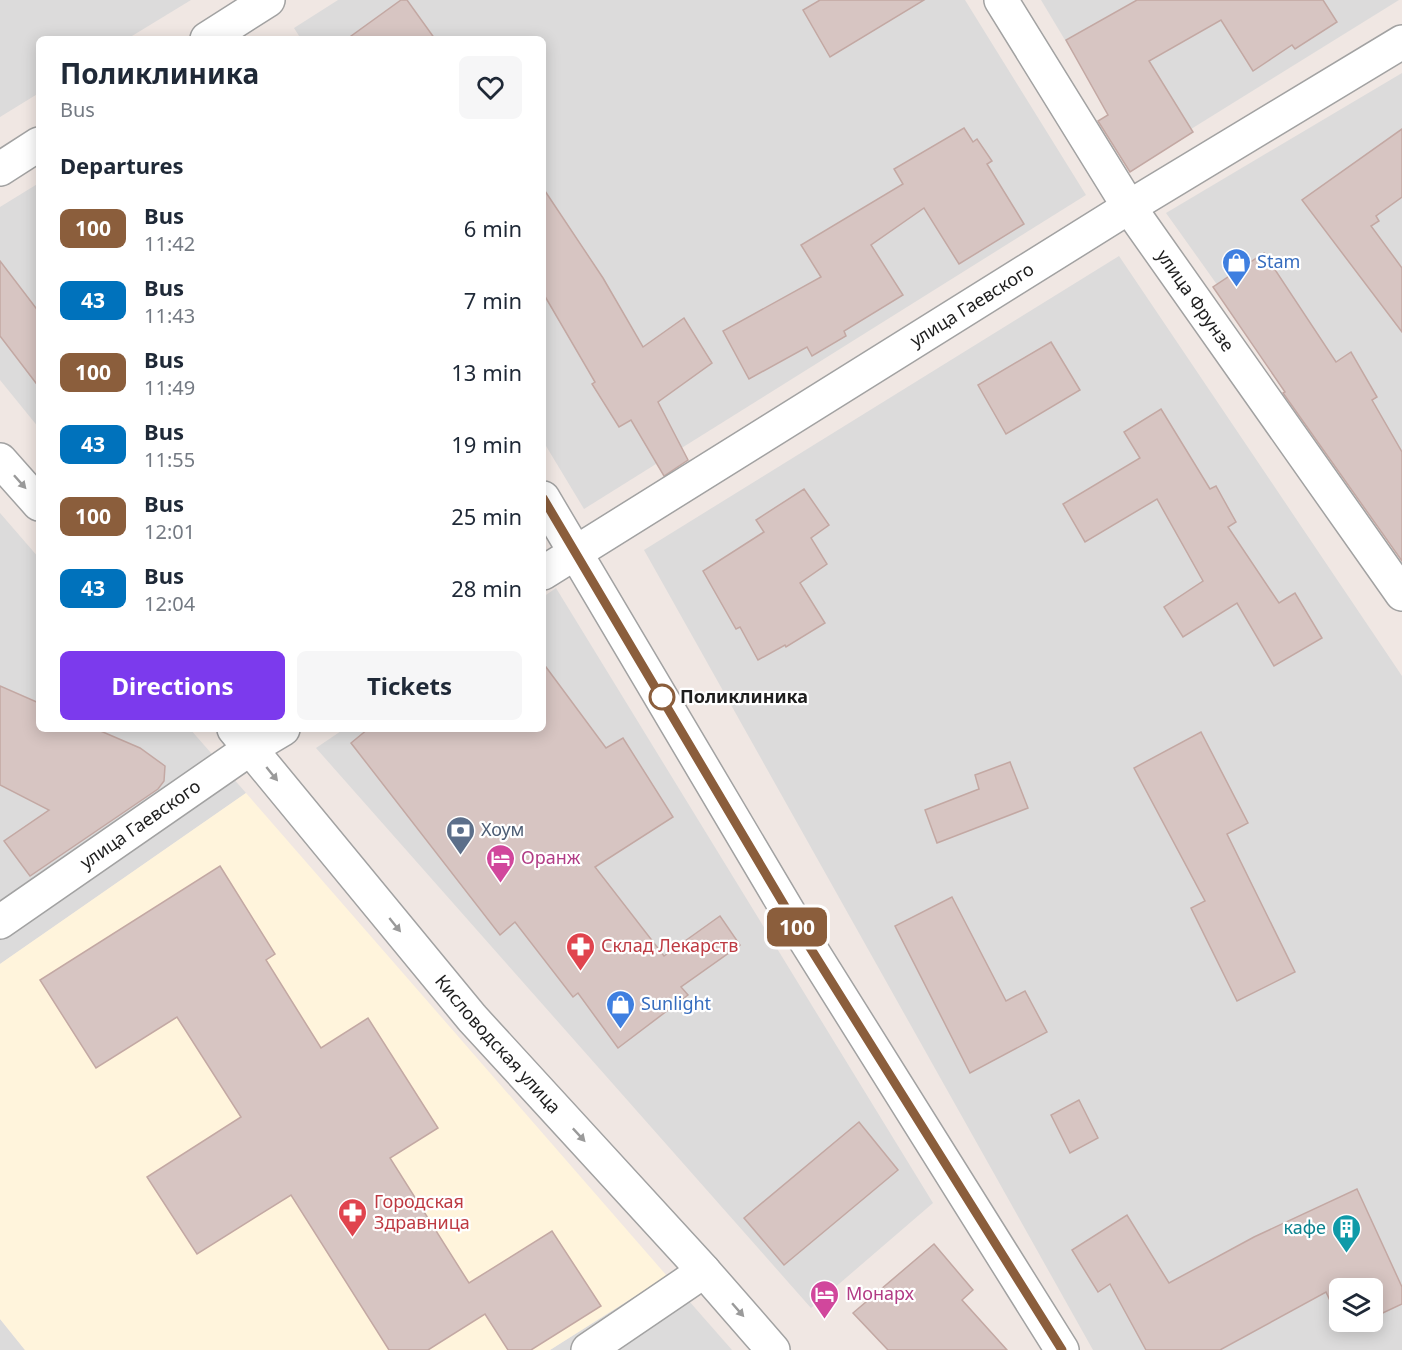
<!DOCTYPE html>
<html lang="en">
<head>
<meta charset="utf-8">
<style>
	:root { --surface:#fff; --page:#f6f6f7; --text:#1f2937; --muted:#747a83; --accent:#7c3aed }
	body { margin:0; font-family:"Noto Sans",sans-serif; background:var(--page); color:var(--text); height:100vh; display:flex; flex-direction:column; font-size:22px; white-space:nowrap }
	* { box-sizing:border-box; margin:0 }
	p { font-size:20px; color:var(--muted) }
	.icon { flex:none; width:33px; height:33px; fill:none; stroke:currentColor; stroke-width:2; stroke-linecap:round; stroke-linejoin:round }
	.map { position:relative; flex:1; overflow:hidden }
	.drawer { position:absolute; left:36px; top:36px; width:510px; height:696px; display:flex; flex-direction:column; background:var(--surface); border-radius:9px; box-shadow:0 3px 15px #0003 }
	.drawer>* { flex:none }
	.badge { padding:0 12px; border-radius:9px; font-size:21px; line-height:39px }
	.controls { position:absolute; left:1329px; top:1278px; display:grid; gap:12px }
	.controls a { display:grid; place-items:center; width:54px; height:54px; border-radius:9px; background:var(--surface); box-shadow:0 3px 15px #0003; font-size:30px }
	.map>.badge { position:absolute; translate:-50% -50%; box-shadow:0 0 0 3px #fff }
	h2 { padding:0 24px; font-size:22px; line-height:54px }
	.round { display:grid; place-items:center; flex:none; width:63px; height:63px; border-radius:9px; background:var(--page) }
	.overview { display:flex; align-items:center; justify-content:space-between; height:102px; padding:0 24px }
	h1 { font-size:28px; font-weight:700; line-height:45px }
	.action { display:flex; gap:12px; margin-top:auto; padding:12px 24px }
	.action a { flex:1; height:69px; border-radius:9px; background:var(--accent); color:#fff; font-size:24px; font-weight:700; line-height:69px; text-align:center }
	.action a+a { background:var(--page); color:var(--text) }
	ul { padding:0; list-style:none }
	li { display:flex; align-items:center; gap:18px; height:72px; padding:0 24px }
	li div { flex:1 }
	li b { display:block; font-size:22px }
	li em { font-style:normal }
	li .badge { min-width:66px; font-weight:700; text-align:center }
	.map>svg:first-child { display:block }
</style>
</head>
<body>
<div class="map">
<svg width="1402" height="1350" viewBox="0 0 1402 1350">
	<rect width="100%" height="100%" fill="#f0e7e3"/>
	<!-- residential -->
	<g fill="#dcdbdb" fill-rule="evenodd">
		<path d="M0,0H191L127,39H39V93L0,117Z"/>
		<path d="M338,0H965L1086,195L584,509L543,441V39H301L294,28Z"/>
		<path d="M1041,0H1399L1138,162Z"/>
		<path d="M1402,73V544L1166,213Z"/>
		<path d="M39,183V428L0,380V207Z"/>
		<path d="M1119,256L1402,676V1350H1093L644,550ZM1340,1288H1372V1322H1340Z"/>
		<path d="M0,513L39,558V729H190L246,793L0,964Z"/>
		<path d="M556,588L933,1203L811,1308L316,748L344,729H543V597Z"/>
		<path d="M667,1276L732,1350H550Z"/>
		<path d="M0,1319L25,1350H0Z"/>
	</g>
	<!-- education -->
	<path fill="#fff4dc" d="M246,793L667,1276L550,1350H25L0,1319V964Z"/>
	<!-- building -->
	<g fill="#d7c5c2" stroke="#c3a8a3" stroke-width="1.5">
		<path d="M401,0H407L435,39H347Z"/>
		<path d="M820,0H924L830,57L803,10Z"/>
		<path d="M1137,0H1323L1337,22L1295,49L1292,45L1253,71L1221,20L1149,61L1193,132L1130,172L1098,121L1108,115L1066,40Z"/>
		<path d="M964,128L973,142L977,139L992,161L987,164L1024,224L959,264L924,208L871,245L903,295L844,331L846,336L812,356L807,347L749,379L723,331L821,277L801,245L903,184L894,169Z"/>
		<path d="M1402,129V197L1376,216L1379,221L1371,226L1402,268V332L1302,200Z"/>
		<path d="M543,188L603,278L643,347L684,318L712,363L658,402L688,460L664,476L631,420L619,427L592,384L595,382L543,293Z"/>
		<path d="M1264,253L1336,362L1351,352L1377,397L1372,400L1402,452V561L1283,393L1285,392L1213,287Z"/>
		<path d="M0,261L39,312V387L0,336Z"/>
		<path d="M1051,342L1080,390L1006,434L978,385Z"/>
		<path d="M1161,409L1210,489L1216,486L1236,522L1228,527L1279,603L1295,593L1322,638L1274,666L1237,603L1183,637L1164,607L1203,581L1157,499L1085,542L1063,504L1140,458L1124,432Z"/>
		<path d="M804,489L829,525L811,538L827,564L800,583L825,623L786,647L785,645L758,660L740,627L736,629L703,571L764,532L756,520Z"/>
		<path d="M543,663L606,748L623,738L673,817L595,867L664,956L720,916L740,945L681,987L688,995L618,1048L578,993L573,997L515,922L500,935L351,743L368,729H543Z"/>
		<path d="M0,686L39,703V729H96L140,748L165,766L164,781L158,789L30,876L4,841L49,810L0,785Z"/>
		<path d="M1201,732L1248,823L1227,834L1295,972L1237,1001L1191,908L1205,901L1134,768Z"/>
		<path d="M1010,762L1028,808L937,843L925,810L979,789L975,775Z"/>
		<path d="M220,866L275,954L266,960L321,1048L368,1018L438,1128L390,1158L469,1283L552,1231L601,1306L531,1350H508L485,1314L428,1350H389L291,1195L197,1254L147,1177L241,1117L177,1017L96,1068L40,980Z"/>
		<path d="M952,897L1006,1001L1025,991L1047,1032L970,1073L895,926Z"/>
		<path d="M1079,1100L1098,1138L1070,1153L1051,1115Z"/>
		<path d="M859,1122L898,1170L784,1265L744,1218Z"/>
		<path d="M1357,1189L1402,1287V1304L1372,1318V1288H1340V1322H1364L1344,1331L1326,1292L1220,1350H1146L1110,1284L1098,1292L1072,1250L1127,1215L1169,1283L1254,1237Z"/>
		<path d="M934,1244L973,1290L962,1300L1007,1350H888L853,1313Z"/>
	</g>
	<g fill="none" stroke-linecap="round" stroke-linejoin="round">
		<defs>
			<g id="minor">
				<path id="s1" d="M1001,0L1129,207L1402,594"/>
				<path d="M207,39L268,0"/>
				<path d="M0,169L39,144"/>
				<path d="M0,460L39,504"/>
				<path d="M543,498L799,930L1062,1350"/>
				<path id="s2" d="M543,573L1129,207L1402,42"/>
				<path id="s3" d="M234,729L472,1018L704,1271L773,1350"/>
				<path id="s4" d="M0,922L251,748L283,729"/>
				<path d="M588,1350L704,1271"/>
			</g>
		</defs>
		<!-- minor casing -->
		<use href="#minor" stroke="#a2a2a2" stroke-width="36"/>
		<!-- minor -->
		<use href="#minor" stroke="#fff" stroke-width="33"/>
	</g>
	<!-- one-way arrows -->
	<defs><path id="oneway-solid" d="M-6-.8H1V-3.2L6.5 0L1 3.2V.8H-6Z" transform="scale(1.5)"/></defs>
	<g fill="#9a9a9a">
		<use href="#oneway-solid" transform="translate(20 482) rotate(48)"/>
		<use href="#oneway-solid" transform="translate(272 774) rotate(51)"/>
		<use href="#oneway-solid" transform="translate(395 925) rotate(51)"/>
		<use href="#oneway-solid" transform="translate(579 1135) rotate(47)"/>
		<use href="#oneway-solid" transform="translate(738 1310) rotate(49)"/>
	</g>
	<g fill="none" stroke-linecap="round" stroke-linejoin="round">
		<defs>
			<path id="line" d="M543,498L799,930L1062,1350"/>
		</defs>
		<!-- line casing -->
		<use href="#line" stroke="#fff" stroke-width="14"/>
		<!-- line -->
		<use href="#line" stroke="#8b5e3c" stroke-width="9"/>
	</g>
	<!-- icons -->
	<defs>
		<symbol id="shop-pin" viewBox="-11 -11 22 30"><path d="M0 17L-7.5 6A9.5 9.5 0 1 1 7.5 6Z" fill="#3f7fe0" stroke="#fff"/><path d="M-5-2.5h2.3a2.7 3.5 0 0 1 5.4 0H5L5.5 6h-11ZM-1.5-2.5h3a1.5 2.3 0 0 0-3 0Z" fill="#fff"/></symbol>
		<symbol id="bank-pin" viewBox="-11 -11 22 30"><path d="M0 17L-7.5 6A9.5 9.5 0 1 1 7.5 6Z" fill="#5c6f8a" stroke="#fff"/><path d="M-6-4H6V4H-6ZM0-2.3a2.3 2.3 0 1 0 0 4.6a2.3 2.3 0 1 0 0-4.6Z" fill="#fff"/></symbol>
		<symbol id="hotel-pin" viewBox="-11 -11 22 30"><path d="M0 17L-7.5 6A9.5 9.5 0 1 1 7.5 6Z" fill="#d1479c" stroke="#fff"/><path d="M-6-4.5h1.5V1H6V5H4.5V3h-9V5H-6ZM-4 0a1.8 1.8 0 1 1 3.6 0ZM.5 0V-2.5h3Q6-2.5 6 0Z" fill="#fff"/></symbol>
		<symbol id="pharmacy-pin" viewBox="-11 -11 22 30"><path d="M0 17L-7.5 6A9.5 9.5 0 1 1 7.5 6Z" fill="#e0444e" stroke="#fff"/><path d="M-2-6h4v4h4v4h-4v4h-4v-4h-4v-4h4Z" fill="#fff"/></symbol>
		<symbol id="building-pin" viewBox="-11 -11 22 30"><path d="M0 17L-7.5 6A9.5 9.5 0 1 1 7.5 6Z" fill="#0f9aa8" stroke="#fff"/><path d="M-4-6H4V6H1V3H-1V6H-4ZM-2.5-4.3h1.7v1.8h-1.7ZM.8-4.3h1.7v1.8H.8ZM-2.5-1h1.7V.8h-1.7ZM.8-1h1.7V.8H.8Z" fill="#fff"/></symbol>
	</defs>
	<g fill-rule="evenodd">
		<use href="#shop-pin" x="1220" y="246" width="33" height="45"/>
		<use href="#bank-pin" x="444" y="814" width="33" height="45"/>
		<use href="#hotel-pin" x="484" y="842" width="33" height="45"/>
		<use href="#pharmacy-pin" x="564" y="930" width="33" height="45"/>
		<use href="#shop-pin" x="604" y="988" width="33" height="45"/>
		<use href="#pharmacy-pin" x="336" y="1196" width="33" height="45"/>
		<use href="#building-pin" x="1330" y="1212" width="33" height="45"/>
		<use href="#hotel-pin" x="808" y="1278" width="33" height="45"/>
	</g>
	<!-- markers -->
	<circle fill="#fff" stroke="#8b5e3c" stroke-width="3" cx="662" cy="697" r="12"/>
	<g text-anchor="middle" stroke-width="4.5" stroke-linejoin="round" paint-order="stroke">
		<!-- shop labels -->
		<g font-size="18" fill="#366cbe" stroke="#fff" text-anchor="start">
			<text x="1257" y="268">Stam</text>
			<text x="641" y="1010">Sunlight</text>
		</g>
		<!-- street labels -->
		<g font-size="18" fill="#1e1e1e" stroke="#fff">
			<text dy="6" stroke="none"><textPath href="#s1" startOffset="358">улица Фрунзе</textPath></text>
			<text dy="6" stroke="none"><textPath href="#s2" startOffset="506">улица Гаевского</textPath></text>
			<text dy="6" stroke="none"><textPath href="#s4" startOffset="171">улица Гаевского</textPath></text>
			<text dy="6" stroke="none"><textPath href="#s3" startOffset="411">Кисловодская улица</textPath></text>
		</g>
		<!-- stop labels -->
		<g font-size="18" font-weight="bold" fill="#1e1e1e" stroke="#fff" text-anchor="start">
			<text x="680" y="703">Поликлиника</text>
		</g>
		<!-- service labels -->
		<g font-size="18" fill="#4e5e75" stroke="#fff" text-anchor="start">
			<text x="481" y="836">Хоум</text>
		</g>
		<!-- hotel labels -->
		<g font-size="18" fill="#b23c85" stroke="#fff" text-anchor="start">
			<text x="521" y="864">Оранж</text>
			<text x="846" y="1300">Монарх</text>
		</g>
		<!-- health labels -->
		<g font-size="18" fill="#be3a42" stroke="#fff" text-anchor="start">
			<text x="601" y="952">Склад Лекарств</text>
			<text x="374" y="1208">Городская<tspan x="374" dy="21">Здравница</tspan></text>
		</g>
		<!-- culture labels -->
		<g font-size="18" fill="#0d838f" stroke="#fff" text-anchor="end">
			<text x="1326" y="1234">кафе</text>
		</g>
	</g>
</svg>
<div class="controls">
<a><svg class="icon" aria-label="layers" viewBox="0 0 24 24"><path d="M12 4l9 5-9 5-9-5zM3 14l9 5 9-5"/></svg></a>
</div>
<b class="badge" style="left:797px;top:927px;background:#8b5e3c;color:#fff">100</b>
<section class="drawer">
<div class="overview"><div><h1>Поликлиника</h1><p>Bus</p></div><a class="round"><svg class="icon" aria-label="heart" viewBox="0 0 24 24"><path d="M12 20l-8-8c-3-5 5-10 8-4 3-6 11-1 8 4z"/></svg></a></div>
<h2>Departures</h2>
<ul>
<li><span class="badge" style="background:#8b5e3c;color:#fff">100</span><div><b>Bus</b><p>11:42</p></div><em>6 min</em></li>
<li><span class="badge" style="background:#0072bc;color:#fff">43</span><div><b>Bus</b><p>11:43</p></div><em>7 min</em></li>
<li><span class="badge" style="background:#8b5e3c;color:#fff">100</span><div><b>Bus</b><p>11:49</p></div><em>13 min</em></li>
<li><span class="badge" style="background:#0072bc;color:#fff">43</span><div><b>Bus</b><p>11:55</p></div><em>19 min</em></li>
<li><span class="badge" style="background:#8b5e3c;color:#fff">100</span><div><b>Bus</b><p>12:01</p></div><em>25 min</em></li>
<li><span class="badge" style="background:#0072bc;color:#fff">43</span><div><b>Bus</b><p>12:04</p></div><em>28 min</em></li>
</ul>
<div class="action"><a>Directions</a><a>Tickets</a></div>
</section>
</div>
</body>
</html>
